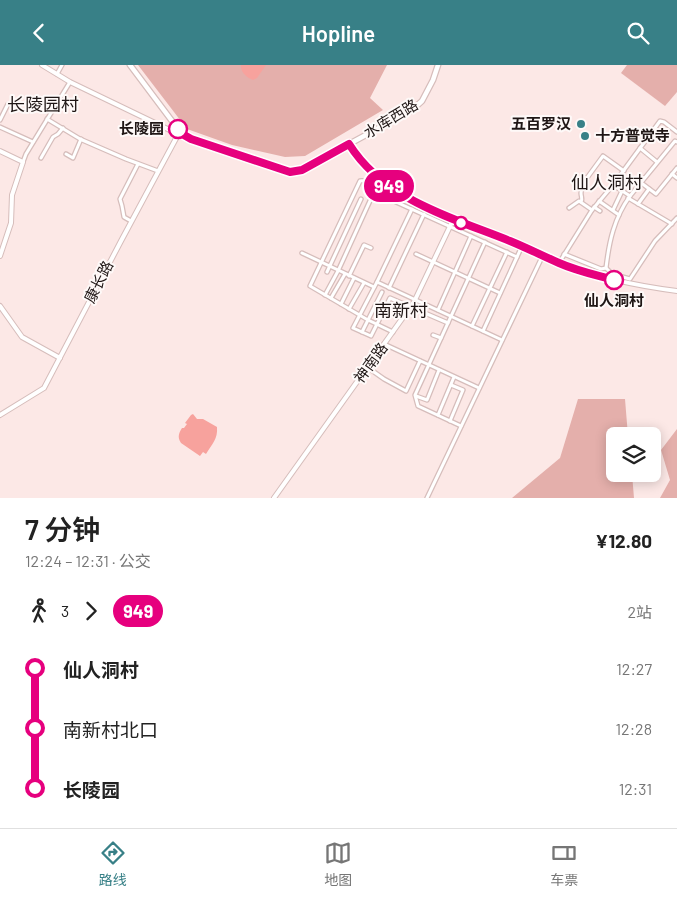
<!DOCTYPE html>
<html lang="zh">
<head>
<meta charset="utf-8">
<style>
	:root { --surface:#fff; --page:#f2f2f2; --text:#222; --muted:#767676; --line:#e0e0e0; --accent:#388087 }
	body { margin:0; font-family:Barlow,"Noto Sans SC",sans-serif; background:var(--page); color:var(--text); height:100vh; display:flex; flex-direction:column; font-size:19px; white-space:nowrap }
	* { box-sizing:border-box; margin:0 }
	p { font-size:16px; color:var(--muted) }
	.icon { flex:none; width:28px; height:28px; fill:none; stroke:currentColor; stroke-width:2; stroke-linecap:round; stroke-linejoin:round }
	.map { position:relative; height:433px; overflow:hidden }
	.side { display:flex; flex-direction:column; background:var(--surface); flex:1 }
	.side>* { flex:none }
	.badge { padding:0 10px; border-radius:16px; font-size:18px; line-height:32px }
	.buttons { position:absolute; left:606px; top:362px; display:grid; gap:10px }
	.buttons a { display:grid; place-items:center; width:55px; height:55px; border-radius:8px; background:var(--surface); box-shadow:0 2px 12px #0003; font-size:25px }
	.map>.badge { position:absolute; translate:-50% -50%; box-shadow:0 0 0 2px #fff }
	.legs { display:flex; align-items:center; gap:8px; height:55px; padding:0 25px; font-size:16px }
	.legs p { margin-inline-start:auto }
	.overview { display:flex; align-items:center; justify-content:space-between; height:85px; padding:0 25px }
	h1 { font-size:28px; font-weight:600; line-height:38px }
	ul { padding:0 25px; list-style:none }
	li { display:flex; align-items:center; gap:18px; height:60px; font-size:19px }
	li i { display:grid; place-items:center; width:8px; height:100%; margin:0 6px; background:currentColor }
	li i::after { content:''; width:12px; height:12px; margin:-6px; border:4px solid; border-radius:50%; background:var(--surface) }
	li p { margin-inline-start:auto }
	li:first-child i { background:linear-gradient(#0000 50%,currentColor 0) }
	li:last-child i { background:linear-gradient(currentColor 50%,#0000 0) }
	header { display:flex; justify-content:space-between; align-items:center; height:65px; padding:0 25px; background:var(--accent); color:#fff; font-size:22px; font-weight:600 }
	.tabs { display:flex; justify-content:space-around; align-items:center; height:70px; border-top:1px solid var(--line); background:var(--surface); font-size:14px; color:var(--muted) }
	.tabs a { display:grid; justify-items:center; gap:2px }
	.tabs .selected { color:var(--accent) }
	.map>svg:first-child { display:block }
</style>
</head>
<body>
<header><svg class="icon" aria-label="back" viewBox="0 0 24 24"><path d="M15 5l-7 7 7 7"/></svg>Hopline<svg class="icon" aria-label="search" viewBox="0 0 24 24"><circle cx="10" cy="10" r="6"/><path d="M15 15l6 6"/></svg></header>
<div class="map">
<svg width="677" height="433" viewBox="0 0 677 433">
	<rect width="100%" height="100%" fill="#fce8e6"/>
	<!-- green -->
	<g fill="#e4afab">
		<path d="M138,0H387L370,33L383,45L305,91L285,92L232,80L187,64Z"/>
		<path d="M627,0H677V27L665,41L621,8Z"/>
		<path d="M578,334H625L628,371H615V409H632L634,433H512L560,393Z"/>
		<path d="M677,364V433H660L670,415L661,385Z"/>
	</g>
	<!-- water -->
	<g fill="#f7a29d">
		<path d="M241,0H266L257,13L253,15C247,13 240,7 241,0Z"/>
		<path d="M193,349L197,354H203L217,362C218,374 212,379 206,389L203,387L200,391L181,378C177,372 179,368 182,363H184L187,359L185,358L191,350Z"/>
	</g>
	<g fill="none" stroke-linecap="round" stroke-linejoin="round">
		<defs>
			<g id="minor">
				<path d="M57,9L62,0"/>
				<path d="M47,54L80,74L126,94L158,106"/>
				<path d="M0,55L8,39"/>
				<path d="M0,62L33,77"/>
				<path d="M640,83L657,97"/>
				<path d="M66,89L73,93L81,74"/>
				<path d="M41,93L53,72L58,69L63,63"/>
				<path d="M23,97L26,89L70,17"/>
				<path d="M672,109L677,113"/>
				<path d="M640,117L656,129L677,103"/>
				<path d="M613,120L660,56L664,57L677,67"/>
				<path d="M628,133L672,159"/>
				<path d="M599,136L619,150"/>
				<path d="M581,137C583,134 581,132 581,128C581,124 584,121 584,117L603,91L624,106"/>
				<path d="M638,139L649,124"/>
				<path d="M594,142L600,146"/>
				<path d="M569,143L579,136L592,145"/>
				<path d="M412,144L377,217L353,263L371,271L390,233L448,258"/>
				<path d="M613,145L622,126"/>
				<path d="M131,156L124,152L122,141L120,134L138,99"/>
				<path d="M302,188L374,222"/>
				<path d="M416,189L500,228"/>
				<path d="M564,189L601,204L606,203"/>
				<path d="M517,192L522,181"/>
				<path d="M559,198L592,145L613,120L630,131L675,76L677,77"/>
				<path d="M327,207L361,134"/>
				<path d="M612,209L606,203C609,177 614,153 630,131"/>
				<path d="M349,211L364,180L371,183"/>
				<path d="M611,214L612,209L630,214L655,176L677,153"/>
				<path d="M377,217L502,275"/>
				<path d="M389,223L424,149"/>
				<path d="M325,230L338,206L374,127"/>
				<path d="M331,233L345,209"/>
				<path d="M341,239L354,213"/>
				<path d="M349,244L364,218"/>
				<path d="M438,245L471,171"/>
				<path d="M472,261L507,187"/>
				<path d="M362,267L382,227"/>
				<path d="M393,267L368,255L310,221L360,116C367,114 370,122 374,127L517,192L483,266"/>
				<path d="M433,270L441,273"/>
				<path d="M384,279L479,323"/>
				<path d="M367,302L384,314L406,326L420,296"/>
				<path d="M416,331L427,335L439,305"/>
				<path d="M438,350L454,312"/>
				<path d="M450,356L463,325L451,320"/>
				<path d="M461,361L418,341L415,330L485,177"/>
				<path d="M427,433L543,190"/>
			</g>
			<g id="tertiary">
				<path d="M42,0L70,17L178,69"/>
				<path d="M349,79C384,135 452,153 510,176C527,183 544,192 562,199C599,213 638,221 677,226"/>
				<path d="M0,86L23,97L12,130L11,158L0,191"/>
				<path d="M0,241L22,272L60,293"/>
				<path d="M0,350L44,323L121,176L180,66"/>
				<path d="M274,433L414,237L453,155"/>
			</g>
			<path id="secondary" d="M130,0L178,64L187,72L285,106L294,107L303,104L412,45L422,36L433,15L438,0"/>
		</defs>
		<!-- minor casing -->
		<use href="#minor" stroke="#d6bdbb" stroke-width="5.5"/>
		<!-- tertiary casing -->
		<use href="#tertiary" stroke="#d6bdbb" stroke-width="6"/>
		<!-- secondary casing -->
		<use href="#secondary" stroke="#d6bdbb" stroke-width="7"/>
		<!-- minor -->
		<use href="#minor" stroke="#fff" stroke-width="3"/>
		<!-- tertiary -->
		<use href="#tertiary" stroke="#fff" stroke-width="4"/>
		<!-- secondary -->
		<use href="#secondary" stroke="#fff" stroke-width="4.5"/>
	</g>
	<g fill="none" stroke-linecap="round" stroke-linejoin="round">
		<defs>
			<path id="line-1" d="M178,64L184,70L191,74L290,107L302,105L349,79C384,135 453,153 510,176C527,183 543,191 559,198C577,206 596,210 614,215"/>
		</defs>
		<!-- line-1 casing -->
		<use href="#line-1" stroke="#fff" stroke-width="11"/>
		<!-- line-1 -->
		<use href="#line-1" stroke="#e6007e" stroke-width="8"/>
	</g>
	<!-- markers -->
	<g fill="#388087" stroke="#fef9f8" stroke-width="2">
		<circle cx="581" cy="59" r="5"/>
		<circle cx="585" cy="71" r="5"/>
	</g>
	<g fill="#fff" stroke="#e6007e" stroke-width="2.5">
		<circle cx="178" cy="64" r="9"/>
		<circle cx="461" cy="158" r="6"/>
		<circle cx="614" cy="215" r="9"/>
	</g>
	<g text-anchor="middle" stroke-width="4" stroke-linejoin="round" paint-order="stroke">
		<!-- street labels -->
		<g font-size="15" fill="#1f1615" stroke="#fef9f8">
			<text transform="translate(391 54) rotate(-31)" y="5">水库西路</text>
			<text transform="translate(99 217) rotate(-63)" y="5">康长路</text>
			<text transform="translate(371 298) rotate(-54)" y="5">神南路</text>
		</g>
		<!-- poi labels -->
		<g font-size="15" font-weight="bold" fill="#1f1615" stroke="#fef9f8" text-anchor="end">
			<text x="571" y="64">五百罗汉</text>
			<text x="595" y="76" text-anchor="start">十方普觉寺</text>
		</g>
		<!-- stop labels -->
		<g font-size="15" font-weight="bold" fill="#1f1615" stroke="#fef9f8" text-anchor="end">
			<text x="164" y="69">长陵园</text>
			<text x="614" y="241" text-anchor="middle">仙人洞村</text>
		</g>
		<!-- quarter labels -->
		<g font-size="18" fill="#1f1615" stroke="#fef9f8">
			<text x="43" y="46">长陵园村</text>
			<text x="607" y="124">仙人洞村</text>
			<text x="401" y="252">南新村</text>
		</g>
	</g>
</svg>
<div class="buttons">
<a><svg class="icon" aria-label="layers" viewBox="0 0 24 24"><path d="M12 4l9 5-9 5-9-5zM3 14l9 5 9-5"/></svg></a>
</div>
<b class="badge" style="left:389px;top:121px;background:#e6007e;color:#fff">949</b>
</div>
<section class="side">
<div class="overview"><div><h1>7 分钟</h1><p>12:24 – 12:31 · 公交</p></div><b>¥12.80</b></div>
<div class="legs"><svg class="icon" aria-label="walk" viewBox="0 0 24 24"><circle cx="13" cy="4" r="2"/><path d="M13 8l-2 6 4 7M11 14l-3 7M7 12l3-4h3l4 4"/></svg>3<svg class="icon" aria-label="forward" viewBox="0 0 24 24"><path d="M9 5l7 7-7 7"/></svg><b class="badge" style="background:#e6007e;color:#fff">949</b><p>2站</p></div>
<ul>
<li><i style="color:#e6007e"></i><b>仙人洞村</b><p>12:27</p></li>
<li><i style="color:#e6007e"></i><span>南新村北口</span><p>12:28</p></li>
<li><i style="color:#e6007e"></i><b>长陵园</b><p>12:31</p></li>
</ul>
</section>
<nav class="tabs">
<a class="selected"><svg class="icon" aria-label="directions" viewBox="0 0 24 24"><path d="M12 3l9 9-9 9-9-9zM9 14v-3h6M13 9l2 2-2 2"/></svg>路线</a>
<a><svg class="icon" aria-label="map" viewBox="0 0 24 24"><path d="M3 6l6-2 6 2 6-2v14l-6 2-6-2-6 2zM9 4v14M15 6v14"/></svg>地图</a>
<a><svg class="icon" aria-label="tickets" viewBox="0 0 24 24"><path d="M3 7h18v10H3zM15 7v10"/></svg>车票</a>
</nav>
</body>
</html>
